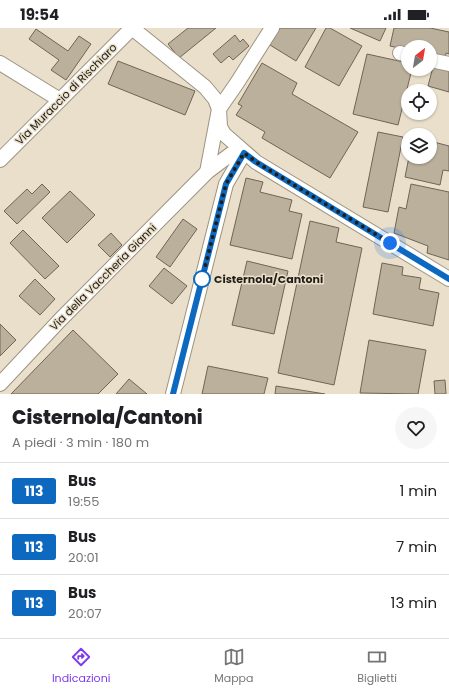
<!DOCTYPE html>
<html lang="it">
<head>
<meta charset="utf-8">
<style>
	:root { --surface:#fff; --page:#f6f6f6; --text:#202124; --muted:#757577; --line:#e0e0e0; --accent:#7c3aed }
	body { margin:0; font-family:Poppins,sans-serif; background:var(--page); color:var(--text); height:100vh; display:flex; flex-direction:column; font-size:15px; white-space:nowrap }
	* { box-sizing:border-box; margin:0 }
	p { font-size:13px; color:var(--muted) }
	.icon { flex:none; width:22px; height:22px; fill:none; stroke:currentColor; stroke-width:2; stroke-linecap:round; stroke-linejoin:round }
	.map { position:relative; height:366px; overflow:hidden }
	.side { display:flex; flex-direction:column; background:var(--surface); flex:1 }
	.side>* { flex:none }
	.badge { padding:0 8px; border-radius:3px; font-size:14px; line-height:26px }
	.needle { width:26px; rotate:31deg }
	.fabs { position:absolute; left:401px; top:12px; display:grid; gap:8px }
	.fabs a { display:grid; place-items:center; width:36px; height:36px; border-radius:50%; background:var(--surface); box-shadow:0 1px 3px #0004; font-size:20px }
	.you { position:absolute; width:20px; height:20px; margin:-10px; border:3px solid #fff; border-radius:50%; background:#1a73e8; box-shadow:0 0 0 6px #1a73e833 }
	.map>.badge { position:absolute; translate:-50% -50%; box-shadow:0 0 0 2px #fff }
	.round { display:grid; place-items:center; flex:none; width:42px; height:42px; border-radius:21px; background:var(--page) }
	.summary { display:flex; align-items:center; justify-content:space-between; height:68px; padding:0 12px }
	h1 { font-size:19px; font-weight:800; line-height:30px }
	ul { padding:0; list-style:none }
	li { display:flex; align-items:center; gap:12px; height:56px; padding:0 12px; border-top:1px solid var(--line) }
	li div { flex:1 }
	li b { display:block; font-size:15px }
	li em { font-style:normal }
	li .badge { min-width:44px; font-weight:700; text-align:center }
	.status { display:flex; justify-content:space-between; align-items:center; height:28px; padding:0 20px; background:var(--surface); direction:ltr }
	.status svg { height:11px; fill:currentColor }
	.menu { display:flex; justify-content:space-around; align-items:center; height:56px; border-top:1px solid var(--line); background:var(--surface); font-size:11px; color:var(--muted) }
	.menu a { display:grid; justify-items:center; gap:2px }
	.menu .current { color:var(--accent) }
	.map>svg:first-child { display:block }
</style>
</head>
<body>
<div class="status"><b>19:54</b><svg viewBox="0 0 49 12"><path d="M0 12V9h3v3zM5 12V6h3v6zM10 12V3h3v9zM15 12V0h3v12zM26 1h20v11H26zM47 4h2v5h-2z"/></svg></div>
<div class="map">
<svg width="449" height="366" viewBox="0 0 449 366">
	<rect width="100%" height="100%" fill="#eadfcb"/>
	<!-- building -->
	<g fill="#bab09c" stroke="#6f6553">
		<path d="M188,0H216L179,30L168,16Z"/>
		<path d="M280,0H316L296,33L270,17Z"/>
		<path d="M326,0H330L362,18L339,58L305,39Z"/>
		<path d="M350,0H386L380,13Z"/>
		<path d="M394,0H430L449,4V26L446,25L445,31L430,27V19H408V22L390,18Z"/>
		<path d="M36,1L68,23L79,8L91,16L66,52L51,42L59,32L29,11Z"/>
		<path d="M235,7L240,14L243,11L249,18L233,32L229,28L221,35L213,26Z"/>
		<path d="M367,26L408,35V41H412L398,97L353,86Z"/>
		<path d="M118,33L195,63L185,87L108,56Z"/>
		<path d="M262,35L297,55L292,66L358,104L330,150L262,110L265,104L236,87L242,78L238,76Z"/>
		<path d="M433,39L449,43V64L428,58Z"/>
		<path d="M378,104L403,109L388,184L363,179Z"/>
		<path d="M430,113L449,118V143L443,142L440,157L405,149L409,129H430Z"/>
		<path d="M246,150L263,154L260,164L292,172L289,183L302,186L292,231L230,217Z"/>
		<path d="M42,156L50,164L17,196L4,183L27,161L32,166Z"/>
		<path d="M411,156L449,164V232L427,225L428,218L394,205L399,179L406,181Z"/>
		<path d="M70,163L95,187L67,215L42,190Z"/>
		<path d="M183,191L197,201L170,239L156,229Z"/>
		<path d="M310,193L339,200L336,214L362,220L334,357L278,345Z"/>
		<path d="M23,202L59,238L45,251L10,215Z"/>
		<path d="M111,205L122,217L110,229L98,217Z"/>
		<path d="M247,233L288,243L274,306L232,297Z"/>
		<path d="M382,235L403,239L402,247L421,250L419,261L439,265L433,298L373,286Z"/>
		<path d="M164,240L187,258L172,276L149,258Z"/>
		<path d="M35,251L55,271L40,287L19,268Z"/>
		<path d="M0,296L16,312L0,328Z"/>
		<path d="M73,302L118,346L98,366H11Z"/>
		<path d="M369,312L426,322L418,366L360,365Z"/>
		<path d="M208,338L268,350L264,366H202Z"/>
		<path d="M129,351L147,366H116Z"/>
		<path d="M445,352L446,366H435L434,353Z"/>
		<path d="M276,358L325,366H275Z"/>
	</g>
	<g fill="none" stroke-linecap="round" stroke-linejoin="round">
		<defs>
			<g id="minor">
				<path d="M132,0L205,59L215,71L219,81L220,99L224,106L256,134L449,251"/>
				<path d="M400,25L408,27"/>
				<path d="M430,32L449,36"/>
				<path d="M0,35L60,72"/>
				<path d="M0,132L132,0"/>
				<path d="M207,144L219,81L237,55L272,0"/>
				<path d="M0,356L60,292L207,144L231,126L244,125"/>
				<path d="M173,366L226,156L244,125"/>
			</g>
		</defs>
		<!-- minor casing -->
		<use href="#minor" stroke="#9d9380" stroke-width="16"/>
		<!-- minor -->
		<use href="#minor" stroke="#fff" stroke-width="14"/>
	</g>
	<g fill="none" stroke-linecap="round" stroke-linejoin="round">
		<defs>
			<path id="line" d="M173,366L226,156L244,125L256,134L449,251"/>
		</defs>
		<!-- line casing -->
		<use href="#line" stroke="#fff" stroke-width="9"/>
		<!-- line -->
		<use href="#line" stroke="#0c69bf" stroke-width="6"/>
		<!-- walk -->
		<path stroke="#221e17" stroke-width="4" stroke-dasharray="0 7.2" d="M202,251L226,156L244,125L256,134L390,215"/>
	</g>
	<!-- markers -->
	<circle fill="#fff" stroke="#0c69bf" stroke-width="2" cx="202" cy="251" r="8"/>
	<g text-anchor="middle" stroke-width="3" stroke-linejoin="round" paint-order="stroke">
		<!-- street labels -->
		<g font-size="11" fill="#221e17" stroke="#eadfcb">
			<text transform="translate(66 66) rotate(-45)" y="4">Via Muraccio di Rischiaro</text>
			<text transform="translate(103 249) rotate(-45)" y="4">Via della Vaccheria Gianni</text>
		</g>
		<!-- stop labels -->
		<g font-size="11" font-weight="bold" fill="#221e17" stroke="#eadfcb" text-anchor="start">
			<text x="214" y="255">Cisternola/Cantoni</text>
		</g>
	</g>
</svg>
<div class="fabs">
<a><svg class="needle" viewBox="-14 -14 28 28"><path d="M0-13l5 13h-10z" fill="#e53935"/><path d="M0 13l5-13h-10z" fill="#757577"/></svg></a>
<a><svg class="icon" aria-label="locate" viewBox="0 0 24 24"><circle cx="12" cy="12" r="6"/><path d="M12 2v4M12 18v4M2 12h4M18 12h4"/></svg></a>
<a><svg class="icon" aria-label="layers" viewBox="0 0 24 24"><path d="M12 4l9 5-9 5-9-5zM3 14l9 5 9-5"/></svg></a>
</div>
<div class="you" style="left:390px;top:215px"></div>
</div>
<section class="side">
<div class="summary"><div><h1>Cisternola/Cantoni</h1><p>A piedi · 3 min · 180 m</p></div><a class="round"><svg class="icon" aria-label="heart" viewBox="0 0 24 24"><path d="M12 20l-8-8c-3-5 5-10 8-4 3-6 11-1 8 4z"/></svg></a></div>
<ul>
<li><span class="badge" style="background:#0c69bf;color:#fff">113</span><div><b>Bus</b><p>19:55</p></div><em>1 min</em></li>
<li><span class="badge" style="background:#0c69bf;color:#fff">113</span><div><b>Bus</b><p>20:01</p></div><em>7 min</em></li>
<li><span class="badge" style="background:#0c69bf;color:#fff">113</span><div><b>Bus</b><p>20:07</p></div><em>13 min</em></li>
</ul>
</section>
<nav class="menu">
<a class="current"><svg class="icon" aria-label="directions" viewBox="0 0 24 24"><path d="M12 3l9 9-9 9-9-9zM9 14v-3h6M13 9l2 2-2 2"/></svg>Indicazioni</a>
<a><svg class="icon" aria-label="map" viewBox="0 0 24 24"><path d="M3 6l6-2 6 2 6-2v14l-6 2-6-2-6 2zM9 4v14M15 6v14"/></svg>Mappa</a>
<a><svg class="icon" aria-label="tickets" viewBox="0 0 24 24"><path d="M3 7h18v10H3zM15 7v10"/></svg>Biglietti</a>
</nav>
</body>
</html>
